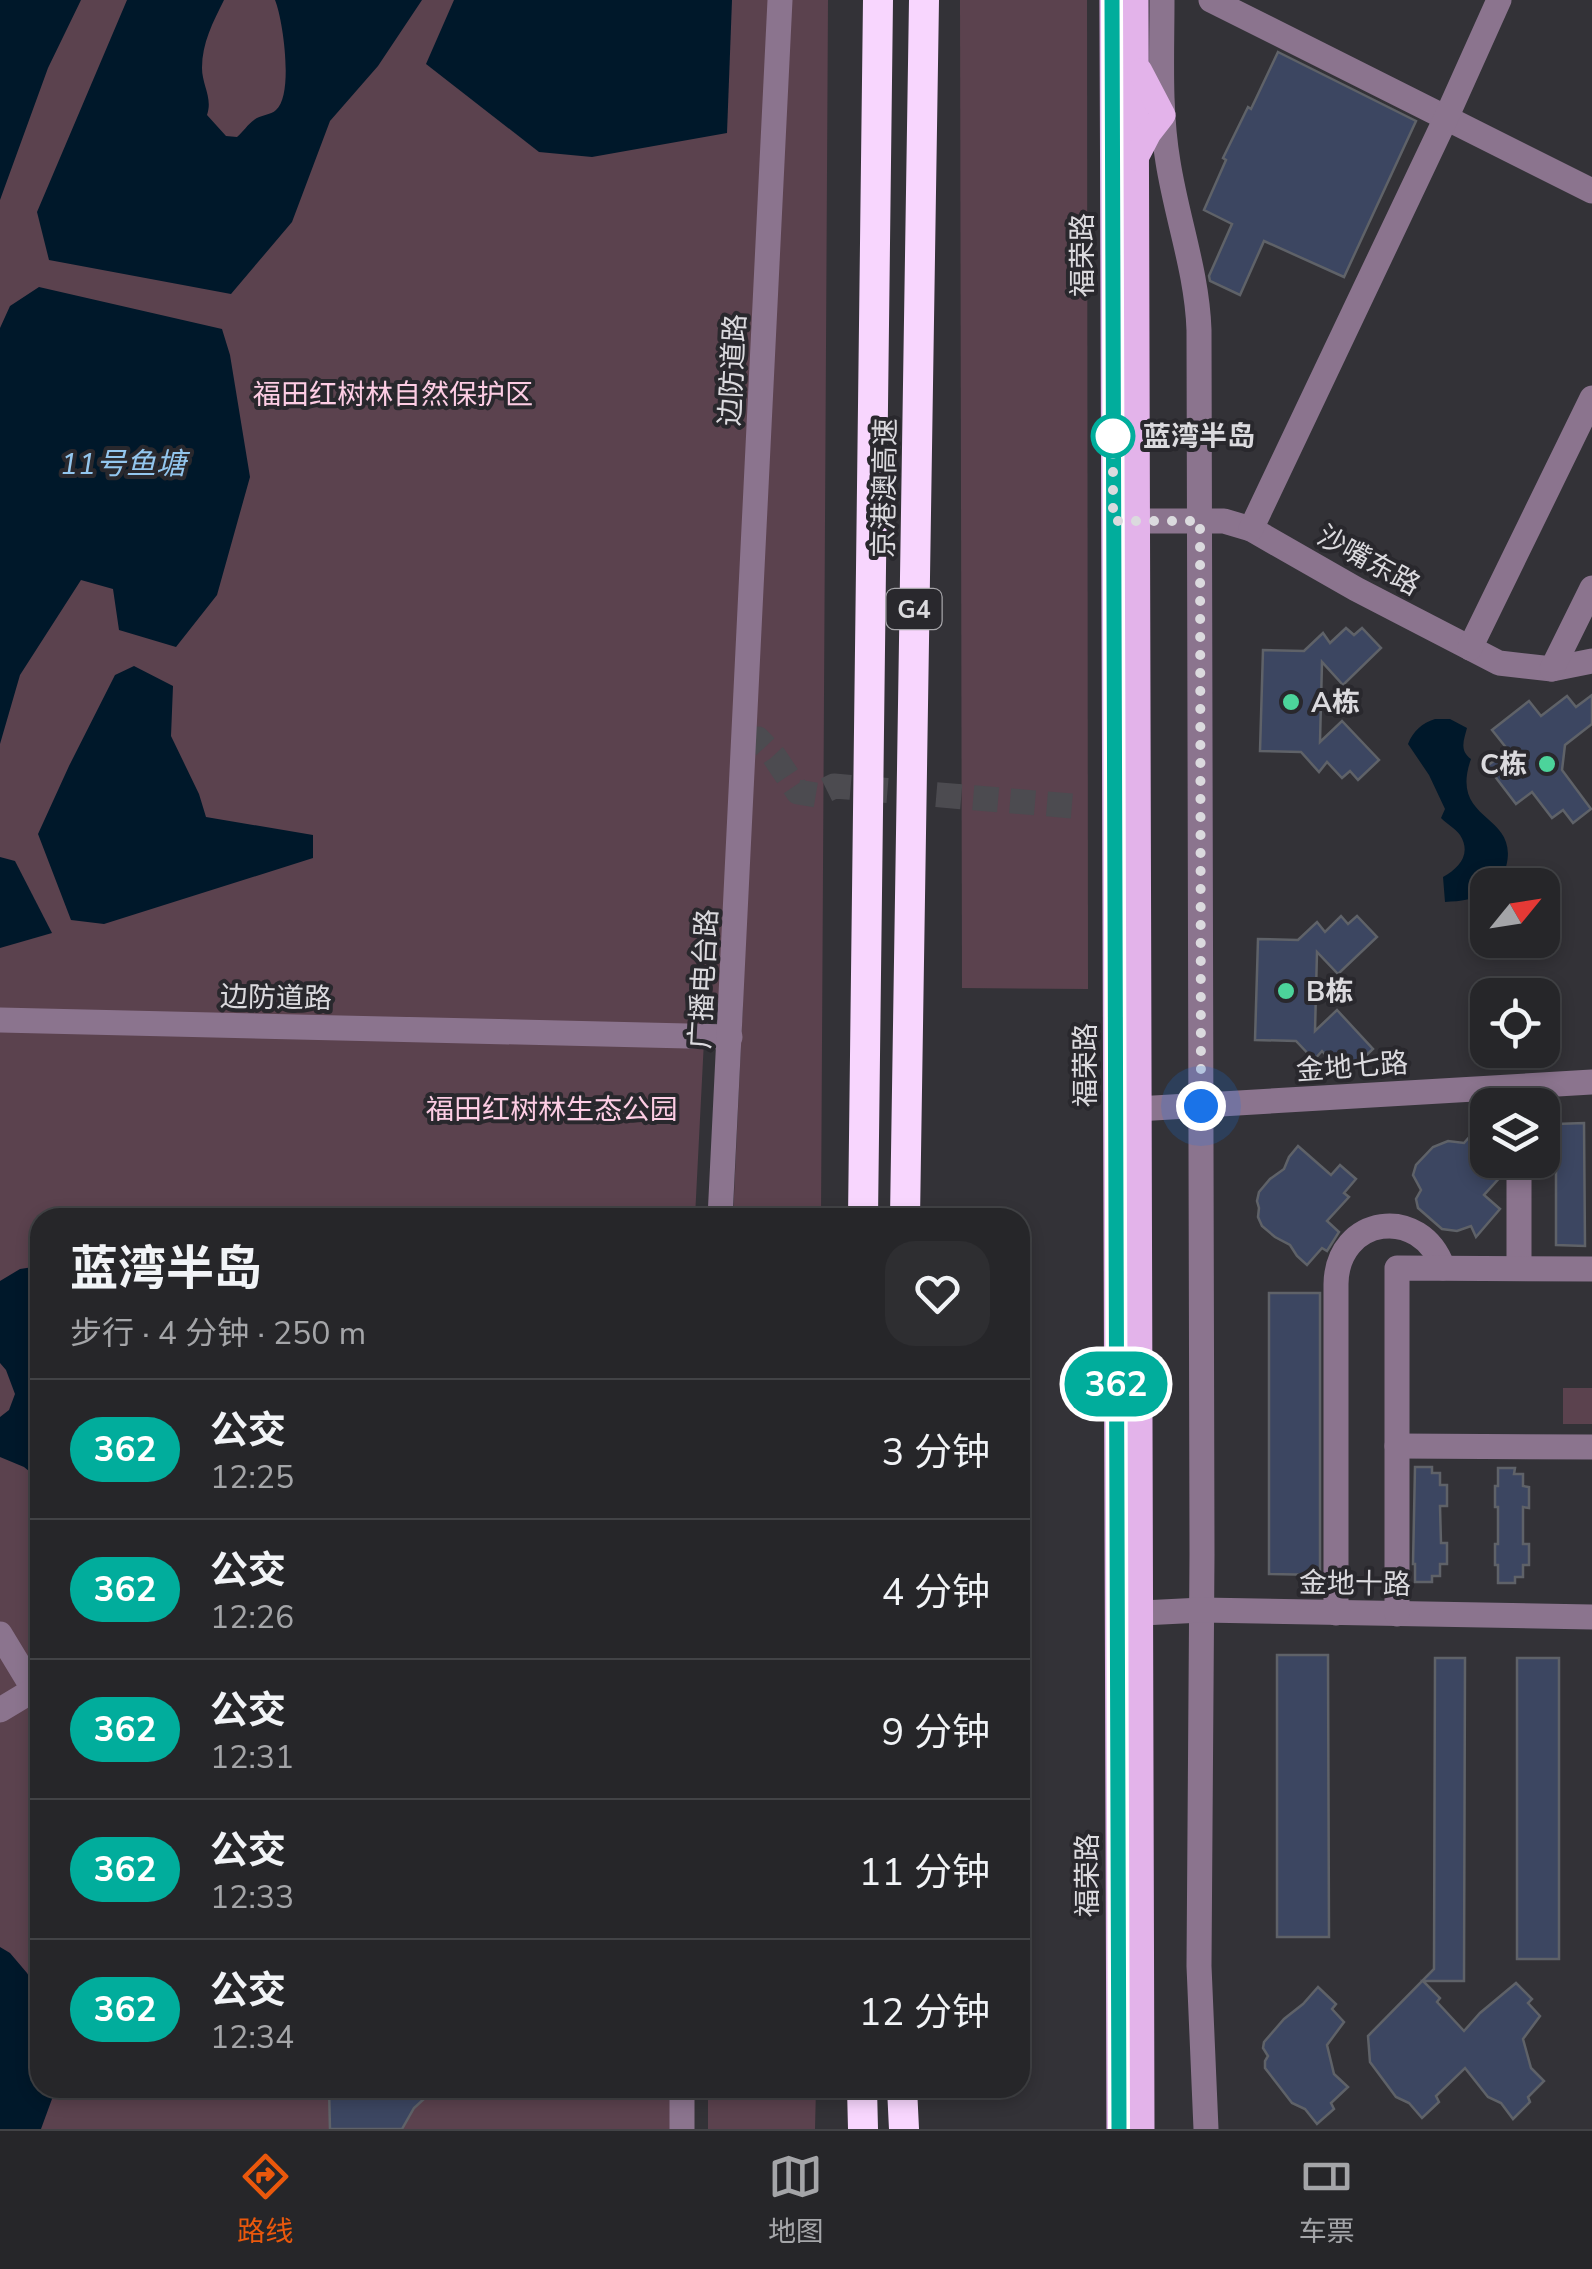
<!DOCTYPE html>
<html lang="zh">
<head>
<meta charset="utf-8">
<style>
	:root { --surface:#262629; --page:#2e2e31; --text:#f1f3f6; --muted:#a4a5a8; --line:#424346; --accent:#ea580c }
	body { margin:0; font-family:"Nunito Sans","Noto Sans SC",sans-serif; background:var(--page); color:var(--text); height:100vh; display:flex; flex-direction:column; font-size:38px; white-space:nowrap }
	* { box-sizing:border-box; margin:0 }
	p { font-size:32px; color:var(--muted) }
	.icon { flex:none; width:55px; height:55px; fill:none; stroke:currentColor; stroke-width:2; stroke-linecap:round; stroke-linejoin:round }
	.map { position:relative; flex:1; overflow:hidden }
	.details { position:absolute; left:30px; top:1208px; width:1000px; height:890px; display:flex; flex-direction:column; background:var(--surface); border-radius:30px; box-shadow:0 5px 15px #0003,0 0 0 2px var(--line) }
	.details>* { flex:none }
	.badge { padding:0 20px; border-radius:32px; font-size:35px; line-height:65px }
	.needle { width:65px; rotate:60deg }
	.fabs { position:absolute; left:1470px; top:868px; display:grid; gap:20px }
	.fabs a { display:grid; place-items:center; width:90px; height:90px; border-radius:20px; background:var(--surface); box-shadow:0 5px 15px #0003,0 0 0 2px var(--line); font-size:50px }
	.you { position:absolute; width:50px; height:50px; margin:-25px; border:8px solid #fff; border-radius:50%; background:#1a73e8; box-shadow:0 0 0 15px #1a73e833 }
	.map>.badge { position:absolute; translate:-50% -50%; box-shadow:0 0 0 5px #fff }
	.round { display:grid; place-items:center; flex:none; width:105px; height:105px; border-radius:30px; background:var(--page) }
	.overview { display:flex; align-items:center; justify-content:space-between; height:170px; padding:0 40px }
	h1 { font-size:48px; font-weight:700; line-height:75px }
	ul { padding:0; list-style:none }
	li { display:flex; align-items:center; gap:30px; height:140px; padding:0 40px; border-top:2px solid var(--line) }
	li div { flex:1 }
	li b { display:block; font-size:38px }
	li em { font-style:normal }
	li .badge { min-width:110px; font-weight:700; text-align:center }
	.dock { display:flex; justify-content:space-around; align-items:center; height:140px; border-top:2px solid var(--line); background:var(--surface); font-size:28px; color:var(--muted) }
	.dock a { display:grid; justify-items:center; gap:5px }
	.dock .active { color:var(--accent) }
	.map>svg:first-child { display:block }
</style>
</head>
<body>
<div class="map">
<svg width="1592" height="2129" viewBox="0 0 1592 2129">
	<rect width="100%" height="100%" fill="#333237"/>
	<!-- green -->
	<g fill="#5b424e">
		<path d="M0,0H828L821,1217H733L743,1000L706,1001L695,1217L40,1218V2088H671L672,2129H0Z"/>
		<path d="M960,0H1087L1088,989L962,988Z"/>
		<rect x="1563" y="1388" width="29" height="36"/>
		<path d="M708,2088H816L815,2129H708Z"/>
	</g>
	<!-- water -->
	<g fill="#00182a">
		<path d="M0,0H81L48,68L0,200Z"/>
		<path d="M127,0H224C213,22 202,43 202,68C202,85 213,98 207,115L226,136L237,137C243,132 248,124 254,120C260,115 271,115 276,110C294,95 283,19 275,0H422L378,66L330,121L292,222L231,294L49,260L37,212Z"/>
		<path d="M454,0H732L727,133L592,157L539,152L426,64Z"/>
		<path d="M39,287L222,329L230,355L250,477L217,595L176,647L119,630L113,589L81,580L20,675L0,744V328L10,306Z"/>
		<path d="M134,666L173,686L171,736L199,794L206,817L313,835V858L104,924L71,920L38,834L69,766L115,675Z"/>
		<path d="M1435,719H1450L1467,728C1464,740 1459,750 1471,759C1446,829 1534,810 1500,883L1488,885L1487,891C1474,900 1461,901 1445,902L1443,877C1459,868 1472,854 1460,835C1455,828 1447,824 1441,818L1445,809L1429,775L1408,744C1413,731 1422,723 1435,719Z"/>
		<path d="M0,857L15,861L52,933L0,948Z"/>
		<path d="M40,1266V1348L30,1364L31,1384L40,1404V1480L24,1467L0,1457V1417L9,1410L15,1394L6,1370L0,1363V1281L20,1269Z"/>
		<path d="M0,1947L10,1953L27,1973L40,1995V2088H56L41,2129H0Z"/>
	</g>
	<!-- building -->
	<g fill="#3c4661" stroke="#5f6268" stroke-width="2.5">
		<path d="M1278,52L1416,121L1344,277L1264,241L1240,295L1210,281L1209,276L1232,224L1204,210L1226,160L1223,158L1248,107L1251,109Z"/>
		<path d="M1346,628L1354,635L1362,628L1381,648L1343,685L1322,662L1320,742L1342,721L1379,760L1358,780L1350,771L1342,778L1327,762L1319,772L1301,752L1260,751L1263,650L1304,651L1323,633L1330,643Z"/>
		<path d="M1592,695V724L1565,745L1562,770L1591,809L1573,823L1563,810L1552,818L1532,792L1516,804L1487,766L1508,750L1492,730L1529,701L1541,716L1567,696L1576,707Z"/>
		<path d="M1341,916L1348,924L1357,916L1377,937L1338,974L1317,952L1315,1031L1337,1010L1373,1049L1353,1068L1345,1060L1337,1067L1322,1051L1314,1060L1296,1041L1255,1040L1258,939L1298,940L1317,922L1325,932Z"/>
		<path d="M1584,1123L1585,1246L1556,1245V1124Z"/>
		<path d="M1472,1134L1488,1148V1160H1494L1503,1168V1174L1484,1195L1500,1209L1476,1237L1471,1226L1457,1231L1442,1229L1418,1208L1416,1199L1421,1190L1413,1175L1416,1165L1433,1147L1448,1141L1464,1143Z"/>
		<path d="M1298,1146L1331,1175L1340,1165L1356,1179L1344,1193L1349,1197L1327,1221L1339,1232L1327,1251L1322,1248L1307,1265L1297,1256L1290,1245L1275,1237L1262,1226L1258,1217L1259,1208L1257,1201L1259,1192L1270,1179L1284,1169L1289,1157Z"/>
		<path d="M1269,1293H1320V1575L1269,1574Z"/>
		<path d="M1415,1467H1432V1473H1440V1485H1447V1506H1440L1441,1543H1447V1564H1440V1576H1432V1582H1415V1564H1413Z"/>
		<path d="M1498,1468H1515L1514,1474H1523V1486L1529,1487V1508L1523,1507V1544H1529V1565H1523V1577H1515V1583H1498V1565H1495V1544H1498V1507H1495V1486H1498Z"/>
		<path d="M1277,1655H1328L1329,1937H1277Z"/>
		<path d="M1435,1658H1465L1464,1981H1423L1440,1998L1437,2002L1464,2031L1480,2013L1516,1983L1532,1999L1528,2003L1540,2016L1523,2039L1531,2068L1544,2081L1528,2097L1530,2102L1513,2119L1501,2103L1488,2097L1465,2068L1436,2096L1439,2102L1422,2118L1409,2103L1396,2097L1370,2062L1368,2036L1434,1969Z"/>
		<rect x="1517" y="1658" width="42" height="301"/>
		<path d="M1318,1987L1336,2004L1332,2009L1344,2022L1327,2045L1334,2074L1348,2087L1331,2103L1334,2109L1317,2124L1305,2109L1292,2103L1265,2068V2061L1268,2056L1263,2048L1264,2042L1284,2019L1303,2004Z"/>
		<path d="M329,2088H436L414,2108L402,2129H330Z"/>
	</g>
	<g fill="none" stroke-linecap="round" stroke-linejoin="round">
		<!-- minor-tunnel -->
		<path stroke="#4c4b50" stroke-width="25" stroke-dasharray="25 12" stroke-linecap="butt" d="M744,742L758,739L774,756L798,792L816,795L834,786L1072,806"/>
		<!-- minor -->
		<g stroke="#8b748e" stroke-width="25">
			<path d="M1162,0C1162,54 1159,109 1168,162C1177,219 1197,272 1199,330L1202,1554L1199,1966L1206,2129"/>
			<path d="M1211,0L1592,191"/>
			<path d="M1118,521H1224L1251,529L1356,589L1499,663L1552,669L1592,661"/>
			<path d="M1251,529L1446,118L1499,0"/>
			<path d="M1470,648L1592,398"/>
			<path d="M1552,669L1592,588"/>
			<path d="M0,1020L730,1037"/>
			<path d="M1120,1110L1592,1082"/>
			<path d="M1519,1160V1268"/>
			<path d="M720,1218L780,0"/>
			<path d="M1397,1446L1592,1447"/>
			<path d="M1336,1613V1284C1337,1216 1421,1204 1443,1268"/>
			<path d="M1122,1614L1202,1610L1592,1617"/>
			<path d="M1397,1614V1268L1592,1269"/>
			<path d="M0,1634L34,1690"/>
			<path d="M0,1710L40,1686"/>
			<path d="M682,2129V2088"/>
		</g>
		<!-- major -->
		<g stroke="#e3b3ea" stroke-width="25">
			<path d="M1112,0L1119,2129"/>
			<path d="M1136,0L1142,2129"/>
			<path d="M1136,158L1149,133L1163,115L1140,71"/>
		</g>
		<!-- highway -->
		<g stroke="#f8d6fe" stroke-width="30">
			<path d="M863,1218L878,0"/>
			<path d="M905,1218L924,0"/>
			<path d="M862,2088L863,2129"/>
			<path d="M902,2088L904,2129"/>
		</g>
	</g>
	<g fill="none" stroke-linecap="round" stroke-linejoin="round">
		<defs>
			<path id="line" d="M1112,0L1119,2129"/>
		</defs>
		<!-- line casing -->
		<use href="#line" stroke="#fff" stroke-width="22"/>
		<!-- line -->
		<use href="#line" stroke="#01ad9c" stroke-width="15"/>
		<!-- walk -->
		<path stroke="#dbdade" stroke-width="10" stroke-dasharray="0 18" d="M1113,436V521H1200L1201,1106"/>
	</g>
	<!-- markers -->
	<circle fill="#fff" stroke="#01ad9c" stroke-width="5" cx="1113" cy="436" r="20"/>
	<g fill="#4cd49b" stroke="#29282d" stroke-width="4">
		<circle cx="1291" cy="702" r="10"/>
		<circle cx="1547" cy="764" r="10"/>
		<circle cx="1286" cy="991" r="10"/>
	</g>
	<g text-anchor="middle" stroke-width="8" stroke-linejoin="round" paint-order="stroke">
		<!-- shield labels -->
		<rect fill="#29282d" stroke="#a6a5a9" stroke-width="2.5" x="886.5" y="589" width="55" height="40" rx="8"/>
		<g font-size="25" font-weight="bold" fill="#dbdade">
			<text x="914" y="618">G4</text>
		</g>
		<!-- street labels -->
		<g font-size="28" fill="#dbdade" stroke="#29282d">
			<text transform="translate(1082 255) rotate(-90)" y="10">福荣路</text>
			<text transform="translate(732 370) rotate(-87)" y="10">边防道路</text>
			<text transform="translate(884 488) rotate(-89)" y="10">京港澳高速</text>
			<text transform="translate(1369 560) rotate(29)" y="10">沙嘴东路</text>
			<text transform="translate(703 979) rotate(-87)" y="10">广播电台路</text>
			<text transform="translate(276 997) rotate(1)" y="10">边防道路</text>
			<text transform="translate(1085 1065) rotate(-90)" y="10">福荣路</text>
			<text transform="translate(1352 1066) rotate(-4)" y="10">金地七路</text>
			<text transform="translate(1355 1583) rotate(1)" y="10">金地十路</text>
			<text transform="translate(1087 1875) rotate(-90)" y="10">福荣路</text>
		</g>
		<!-- park labels -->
		<g font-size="28" fill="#fdcde4" stroke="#29282d">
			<text x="393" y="404">福田红树林自然保护区</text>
			<text x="552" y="1119">福田红树林生态公园</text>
		</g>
		<!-- stop labels -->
		<g font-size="28" font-weight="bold" fill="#dbdade" stroke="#29282d" text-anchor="start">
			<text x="1143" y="446">蓝湾半岛</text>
		</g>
		<!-- poi labels -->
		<g font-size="28" font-weight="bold" fill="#dbdade" stroke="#29282d" text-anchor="start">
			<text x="1311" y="712">A栋</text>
			<text x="1527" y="774" text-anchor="end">C栋</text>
			<text x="1306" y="1001">B栋</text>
		</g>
		<!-- water labels -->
		<g font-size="30" font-style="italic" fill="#93c6ee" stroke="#29282d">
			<text x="123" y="474">11号鱼塘</text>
		</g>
	</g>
</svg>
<div class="fabs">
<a><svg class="needle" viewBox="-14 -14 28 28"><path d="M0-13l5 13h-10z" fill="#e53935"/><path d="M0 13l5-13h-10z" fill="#a4a5a8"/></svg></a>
<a><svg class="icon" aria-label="locate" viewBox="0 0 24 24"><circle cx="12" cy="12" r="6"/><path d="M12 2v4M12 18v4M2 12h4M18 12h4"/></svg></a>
<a><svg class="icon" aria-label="layers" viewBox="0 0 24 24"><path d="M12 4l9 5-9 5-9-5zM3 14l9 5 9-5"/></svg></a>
</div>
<div class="you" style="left:1201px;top:1106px"></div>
<b class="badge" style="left:1116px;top:1384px;background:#01ad9c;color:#fff">362</b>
<section class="details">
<div class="overview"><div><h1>蓝湾半岛</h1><p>步行 · 4 分钟 · 250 m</p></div><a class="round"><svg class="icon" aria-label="heart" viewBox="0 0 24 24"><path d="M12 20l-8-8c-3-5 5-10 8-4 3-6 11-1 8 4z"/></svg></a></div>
<ul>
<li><span class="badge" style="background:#01ad9c;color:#fff">362</span><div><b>公交</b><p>12:25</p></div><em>3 分钟</em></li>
<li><span class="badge" style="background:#01ad9c;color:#fff">362</span><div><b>公交</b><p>12:26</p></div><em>4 分钟</em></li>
<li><span class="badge" style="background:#01ad9c;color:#fff">362</span><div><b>公交</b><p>12:31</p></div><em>9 分钟</em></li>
<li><span class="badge" style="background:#01ad9c;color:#fff">362</span><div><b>公交</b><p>12:33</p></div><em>11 分钟</em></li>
<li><span class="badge" style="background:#01ad9c;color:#fff">362</span><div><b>公交</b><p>12:34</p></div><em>12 分钟</em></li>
</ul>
</section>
</div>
<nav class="dock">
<a class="active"><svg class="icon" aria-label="directions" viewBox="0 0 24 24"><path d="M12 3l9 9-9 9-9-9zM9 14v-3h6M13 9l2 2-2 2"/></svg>路线</a>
<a><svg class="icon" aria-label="map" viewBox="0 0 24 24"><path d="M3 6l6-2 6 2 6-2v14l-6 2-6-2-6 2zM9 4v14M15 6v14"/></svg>地图</a>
<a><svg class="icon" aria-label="tickets" viewBox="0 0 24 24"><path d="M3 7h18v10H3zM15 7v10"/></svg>车票</a>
</nav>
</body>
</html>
